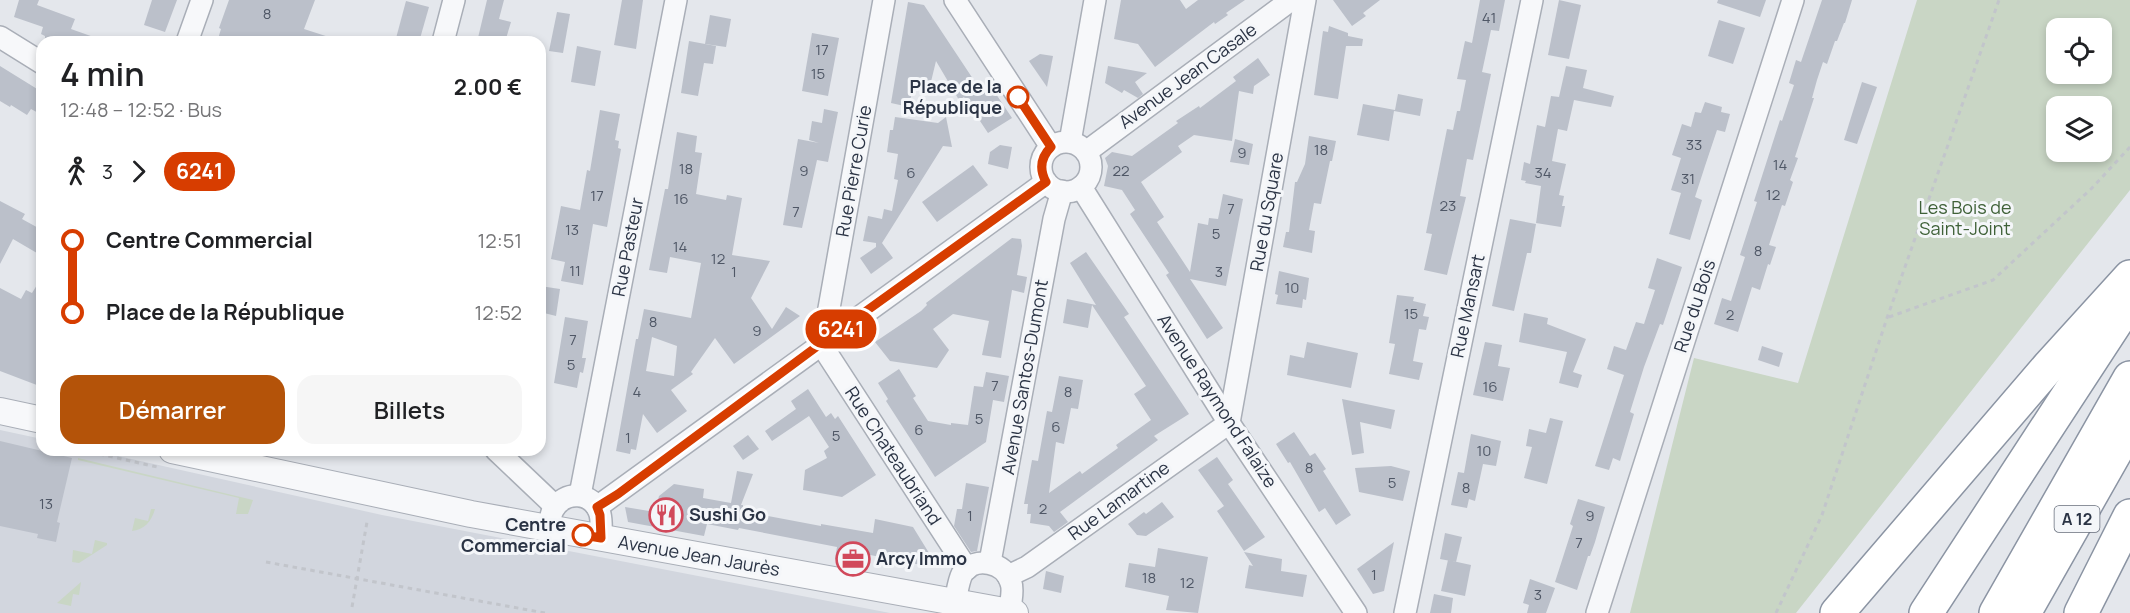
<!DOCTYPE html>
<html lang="fr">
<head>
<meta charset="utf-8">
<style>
	:root { --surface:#fff; --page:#f6f6f6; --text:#202124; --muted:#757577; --accent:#b45309 }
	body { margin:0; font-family:Manrope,sans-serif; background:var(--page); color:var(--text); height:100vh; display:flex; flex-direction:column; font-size:22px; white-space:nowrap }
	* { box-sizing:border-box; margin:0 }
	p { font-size:20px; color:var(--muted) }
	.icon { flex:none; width:33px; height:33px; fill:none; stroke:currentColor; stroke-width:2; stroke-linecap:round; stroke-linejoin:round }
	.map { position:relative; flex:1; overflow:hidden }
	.panel { position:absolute; left:36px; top:36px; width:510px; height:420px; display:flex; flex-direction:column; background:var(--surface); border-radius:18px; box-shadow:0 3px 9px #0003 }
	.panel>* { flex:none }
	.badge { padding:0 12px; border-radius:20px; font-size:21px; line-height:39px }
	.buttons { position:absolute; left:2046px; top:18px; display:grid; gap:12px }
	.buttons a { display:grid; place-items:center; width:66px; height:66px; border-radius:12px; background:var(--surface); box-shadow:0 3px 9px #0003; font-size:30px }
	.map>.badge { position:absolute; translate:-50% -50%; box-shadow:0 0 0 3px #fff }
	.legs { display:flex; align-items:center; gap:9px; height:66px; padding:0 24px; font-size:20px }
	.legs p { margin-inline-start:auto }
	.summary { display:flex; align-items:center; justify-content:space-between; height:102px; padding:0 24px }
	h1 { font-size:33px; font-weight:600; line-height:45px }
	.action { display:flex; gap:12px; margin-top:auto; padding:12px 24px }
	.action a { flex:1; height:69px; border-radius:18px; background:var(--accent); color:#fff; font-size:24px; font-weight:600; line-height:69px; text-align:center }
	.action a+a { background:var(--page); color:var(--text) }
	ul { padding:0 24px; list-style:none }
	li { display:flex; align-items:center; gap:21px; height:72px; font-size:22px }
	li i { display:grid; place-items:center; width:9px; height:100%; margin:0 8px; background:currentColor }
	li i::after { content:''; width:15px; height:15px; margin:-8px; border:4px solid; border-radius:50%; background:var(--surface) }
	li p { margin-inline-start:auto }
	li:first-child i { background:linear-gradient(#0000 50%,currentColor 0) }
	li:last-child i { background:linear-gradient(currentColor 50%,#0000 0) }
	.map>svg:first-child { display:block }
</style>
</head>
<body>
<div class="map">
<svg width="2130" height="613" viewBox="0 0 2130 613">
	<rect width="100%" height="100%" fill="#e4e7ec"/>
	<!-- built -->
	<path fill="#d2d6de" d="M0,430L42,439V450H91L382,515L890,613H0Z"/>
	<!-- green -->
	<g fill="#c9d6c5" fill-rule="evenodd">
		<path d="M1917,0H2130V190L1796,613H1630L1694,358L1798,383ZM2102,28V74H2056V28ZM2102,106V152H2056V106Z"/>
		<path d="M78,458L253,500L248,514H236L239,498L78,460Z"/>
		<path d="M151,509H155C152,521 144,530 132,531L135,518L148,521Z"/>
		<path d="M95,540L107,543V545L79,563L72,562L73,550L92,554Z"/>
		<path d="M81,582L79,595L73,594L71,606L57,603Z"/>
	</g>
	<!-- building -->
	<g fill="#bbc0ca" fill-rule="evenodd">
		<path d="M19,0H39L37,5L75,19L71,29L102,40L101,42H56L45,38V36L41,34L43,27L14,17Z"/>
		<path d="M152,0H177L165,32L144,25Z"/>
		<path d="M229,0H315L304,29L335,39L334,42H217L221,29L219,28Z"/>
		<path d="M487,0H504L499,19L511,22L505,42H477Z"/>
		<path d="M622,0H643L636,49L614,45Z"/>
		<path d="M1121,0H1180L1186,9L1198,0H1245L1226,13L1228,15L1215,24L1214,22L1155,67L1138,44L1114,39Z"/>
		<path d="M1333,0H1380L1363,13L1366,16L1352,26Z"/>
		<path d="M1480,0H1505L1499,31L1491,30L1482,72L1491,74L1473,160L1467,159L1460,196L1466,197L1447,275L1424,270L1432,234L1426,233L1447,129L1453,130L1457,111H1460L1466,80L1457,79L1465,41L1472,43Z"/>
		<path d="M1559,0L1581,5L1569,59L1548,55Z"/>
		<path d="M1718,0H1766L1760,17L1717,3Z"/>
		<path d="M1822,0H1852L1845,23H1844L1837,41H1835L1827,64L1823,62L1817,80L1812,98H1814L1795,157L1798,158L1790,180L1793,182L1785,206L1782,205L1769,245L1776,247L1770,265L1768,264L1760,290L1752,287L1738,332L1714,324L1722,298L1731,301L1745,257L1740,255L1757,202L1754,201L1780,120L1782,121L1794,85L1789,83L1796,60L1801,62Z"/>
		<path d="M406,1L429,7L419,42H395Z"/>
		<path d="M908,2L924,5L983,94L992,88L1012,118L988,133L964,97L959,100L936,61L929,90L913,86L909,107L891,103Z"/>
		<path d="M557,12L570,14L563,53L549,51Z"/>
		<path d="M710,15L731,19L726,47L705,44Z"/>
		<path d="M1719,20L1745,28L1733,64L1708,56Z"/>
		<path d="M1329,26L1348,33V36L1363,39L1362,46H1346L1338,99L1314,95L1323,31L1328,32Z"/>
		<path d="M812,33L839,38L828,96L802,91Z"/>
		<path d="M689,41L716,46L713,64L704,63L698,96L681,93Z"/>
		<path d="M577,46L601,51L595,86L571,82Z"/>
		<path d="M1040,54L1053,56L1047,87L1029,61Z"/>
		<path d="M1258,58L1270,75L1254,86L1253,94L1239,91L1232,141L1194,135L1178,146L1182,152L1141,182L1164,217L1157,222L1190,272L1198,223L1208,225L1209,218L1218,219L1223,194L1243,199L1226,286L1190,279L1223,328L1207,339L1166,275L1169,273L1130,214L1135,210L1122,190L1104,186L1108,166L1105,158L1112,152L1132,156L1178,123L1176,121L1199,106L1200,108L1236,81L1233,77Z"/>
		<path d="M0,66L42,92V115L31,109L27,115L11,105L10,107L0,101Z"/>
		<path d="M1108,66L1147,73L1135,82L1143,94L1138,98L1124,90L1122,93L1105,83Z"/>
		<path d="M1566,66L1587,70L1583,88L1614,96L1611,107L1574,100L1567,131L1558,129L1552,161L1566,164L1559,195L1564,196L1562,206H1565L1561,227L1536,223L1541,186L1525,183L1526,181L1521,180L1524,162L1530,164L1537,125L1545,127L1551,96L1559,97Z"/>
		<path d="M1862,82L1877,87L1857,144L1844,140Z"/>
		<path d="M1398,94L1423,99L1420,116L1394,111L1389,141L1357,135L1363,104L1395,110Z"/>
		<path d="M1705,102L1722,107L1721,112L1730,114L1725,132L1717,130L1705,166L1695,197L1702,200L1690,240L1669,234L1681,193L1671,190L1681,158L1672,155L1682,124L1691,127L1695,112L1701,113Z"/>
		<path d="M824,109L838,112L828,162L817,160L802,228L783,225L798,139L819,143L809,140L812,121L822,123Z"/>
		<path d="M600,110L620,114L615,140L619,141L618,148L621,149L607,227L593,224L583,285L561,281L565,262L551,259L561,206L580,210L587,170L590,171Z"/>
		<path d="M895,117L938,123L946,117L952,147L943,146L882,243L893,258L871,274L860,258L876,247V243L863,241L868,216L882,219L884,209L892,211L898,180L894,179L898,154L887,152L890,130H893Z"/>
		<path d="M677,132L697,136L695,152L702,153L696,194L726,200L727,195L742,198L732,255L770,261L751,298L772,329L786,307L800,316L734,364L715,338L691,372L693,374L671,390L687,411L657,433L643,414L636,450L631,449L630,454L616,451L636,339H638L644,309L691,318L701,263L670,257L667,273L649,270L665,189H668ZM652,337L677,346L674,376L646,371Z"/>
		<path d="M1309,136L1336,141L1332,161H1330L1321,204L1314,203L1309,230L1315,231L1312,253L1283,247L1286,232H1289L1295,182H1297L1305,164Z"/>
		<path d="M1235,139L1253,144L1249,165L1230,162Z"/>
		<path d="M1000,145L1012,147L1008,169L988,164L990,152Z"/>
		<path d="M973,165L988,185L937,222L922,202Z"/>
		<path d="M0,201L25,214L22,219L42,230V256L13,239L0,264Z"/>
		<path d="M1510,219L1536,224L1531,253H1527L1514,311L1492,306Z"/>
		<path d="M1012,238L1021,239L1022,246L1017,275L1027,277L1024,293L1012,290L1001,358L982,355L989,321L953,314L933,329L949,350L937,368L890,361L875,342L921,311L927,305L926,303Z"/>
		<path d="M1086,252L1129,314L1124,317L1189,414L1154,436L1158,440L1060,512L1068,522L1054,532L1049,526L1030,523L1031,514H1027L1028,504H1024L1032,460L1038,461L1047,411L1052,412L1059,376L1083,380L1078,409L1071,408L1064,444L1056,442L1049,493L1080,471L1082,474L1118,448L1116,445L1151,420L1134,394L1146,386L1092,305L1088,328L1063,323L1067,299L1096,305L1070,263Z"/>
		<path d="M1657,258L1682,267L1663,325L1660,324L1644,367L1630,412L1634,414L1620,461L1613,458L1609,470L1595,466L1624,375L1607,369L1614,346L1626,350L1636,322L1644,324L1655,290L1648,288Z"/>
		<path d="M1279,271L1309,278L1306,300L1303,299L1302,308L1276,304L1278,295L1275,294Z"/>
		<path d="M42,277V387L0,371V288L21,299L26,290L32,293Z"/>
		<path d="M540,286L560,289L556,316L540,312Z"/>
		<path d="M1397,295L1414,297L1413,301L1426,304L1423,316L1429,317L1426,330L1419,329L1413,361L1423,363L1419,380L1389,374L1395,344L1389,343Z"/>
		<path d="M1524,313L1548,318L1547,324L1586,339L1573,372L1582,375L1578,388L1559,383L1567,352L1519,342Z"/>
		<path d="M565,317L588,321L582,358H586L583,373L580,372L577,388L554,383Z"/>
		<path d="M1307,342L1358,353L1351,388L1287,375L1290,355L1304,358Z"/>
		<path d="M1485,342L1502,345L1498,366L1510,368L1503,401L1473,395Z"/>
		<path d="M1762,346L1783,353L1779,367L1758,360Z"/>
		<path d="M899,369L916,396L913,398L928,421L951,425V423L968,425L974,386L983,387L986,372L1009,376L1004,402L993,400L986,442L935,477L886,401L888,399L878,383Z"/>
		<path d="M808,389L826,417L831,413L835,419L838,416L876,475L842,497L803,490L805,470L827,458L824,451L829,447L809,416L772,441L765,431L796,409L791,401Z"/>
		<path d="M1342,399L1395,410L1391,429L1360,422L1364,453L1352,455Z"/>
		<path d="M1550,418L1563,421L1547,484L1524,478L1532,447L1526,446L1529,429L1546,433Z"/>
		<path d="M1294,432L1310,456L1315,453L1326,469L1323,471L1351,515L1336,525L1325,508L1319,512L1290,462L1288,463L1276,444Z"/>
		<path d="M1471,434L1501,441L1496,466L1483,464L1475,501L1469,499L1467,508L1451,505L1458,472L1464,473Z"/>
		<path d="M748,435L759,449L743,460L733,446Z"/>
		<path d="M0,441L72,458L57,522L60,523L56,542L37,538L38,534L0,526Z"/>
		<path d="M1217,457L1233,480L1228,484L1265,537L1244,551L1217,511L1224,506L1198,470Z"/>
		<path d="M1391,466L1410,471L1403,501L1359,492L1355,468Z"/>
		<path d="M737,471L753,474L741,505H743V508L768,513V516L821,526V524L873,533L875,519L913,527L929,553L927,566L860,553L858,564L835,559L837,547L739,528L738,530L707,524L704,536L628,522L625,507L655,512L659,496L674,484L704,489L703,498L731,503Z"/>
		<path d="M966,483L989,487L977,551L971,552L954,526L957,509H962Z"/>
		<path d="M1578,499L1605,507L1595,542L1590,556H1588L1577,590L1555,582L1573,526L1570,524Z"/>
		<path d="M1162,502L1174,517L1146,536L1137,535L1128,524L1144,512L1146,514Z"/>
		<path d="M1445,533L1462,537L1456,562L1440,559Z"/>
		<path d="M1394,542L1384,591L1373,594L1357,569Z"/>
		<path d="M1158,548L1208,557L1198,613L1166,610L1169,596L1125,587L1129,563L1155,567Z"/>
		<path d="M1244,552L1282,559L1281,571L1307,575L1303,597L1245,588L1249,565L1253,566Z"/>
		<path d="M1448,560L1471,565L1465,596L1441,591Z"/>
		<path d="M1046,571L1064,576L1061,593L1043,589Z"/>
		<path d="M1530,579L1555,588L1546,613H1527L1529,605L1523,603Z"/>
		<path d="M1434,594L1453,598L1451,613H1430Z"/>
	</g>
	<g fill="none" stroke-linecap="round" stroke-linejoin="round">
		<defs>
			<g id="minor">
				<path d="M884,0L823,342L828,355L967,569"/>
				<path d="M955,0L1051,147"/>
				<path d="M0,37L42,63"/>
				<path d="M187,42L202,0"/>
				<path d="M443,42L454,0"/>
				<path d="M1070,142L1095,0"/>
				<circle cx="1066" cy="167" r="25"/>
				<path d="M1086,152L1291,0"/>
				<path d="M1081,187L1229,423L1356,613"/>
				<path d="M496,450L555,506"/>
				<path d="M580,495L676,0"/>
				<path d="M597,507L1046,182"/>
				<path d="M550,529C550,523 550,515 553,510C564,490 593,491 600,514C602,522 601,530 601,538"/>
				<path d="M990,562L1054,219L1062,191"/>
				<path d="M1008,576L1027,567L1229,423L1305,0"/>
				<path d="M955,602C957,594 958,582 962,574C974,555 1006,562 1011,583C1014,591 1010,603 1010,612"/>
				<path d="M1405,613L1532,0"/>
				<path d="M1597,613L1793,0"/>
			</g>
			<g id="tertiary">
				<path d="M0,411L42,420"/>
				<path d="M172,450L471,514L1015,613"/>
			</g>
			<g id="motorway">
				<path d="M1837,613L2050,365L2130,277"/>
				<path d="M1926,613L2129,302"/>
				<path d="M1996,613L2130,378"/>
				<path d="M2024,613L2130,426"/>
				<path d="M2081,613L2130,516"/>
			</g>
		</defs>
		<!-- minor casing -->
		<use href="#minor" stroke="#a9aeb7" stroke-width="24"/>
		<!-- tertiary casing -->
		<use href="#tertiary" stroke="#a9aeb7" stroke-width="28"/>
		<!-- motorway casing -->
		<use href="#motorway" stroke="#8b94a3" stroke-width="36"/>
		<!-- path -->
		<g stroke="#c2c5cb" stroke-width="3" stroke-dasharray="4.5 4.5" stroke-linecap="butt">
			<path d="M1889,317L1993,280L2092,188L2130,147"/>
			<path d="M82,450L157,467"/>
			<path d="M266,562L545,613"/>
			<path d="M352,607L367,522"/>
			<path d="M1776,613L1822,515L1887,318L1999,0"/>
		</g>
		<!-- minor -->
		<use href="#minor" stroke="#f7f8fa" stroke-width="21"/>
		<!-- tertiary -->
		<use href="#tertiary" stroke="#f7f8fa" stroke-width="26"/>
		<!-- motorway -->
		<use href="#motorway" stroke="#fff" stroke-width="33"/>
	</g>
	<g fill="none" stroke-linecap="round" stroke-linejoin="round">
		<defs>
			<path id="line-1" d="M583,535L601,538L600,515L597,507L618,494L823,342L1046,182C1039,169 1041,157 1051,147L1018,97"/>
		</defs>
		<!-- line-1 casing -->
		<use href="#line-1" stroke="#fff" stroke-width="14"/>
		<!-- line-1 -->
		<use href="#line-1" stroke="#d73d00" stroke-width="9"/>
	</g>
	<!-- icons -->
	<defs>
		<symbol id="restaurant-ring" viewBox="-11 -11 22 22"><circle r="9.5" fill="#f4f6f9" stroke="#d1495b" stroke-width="1.5"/><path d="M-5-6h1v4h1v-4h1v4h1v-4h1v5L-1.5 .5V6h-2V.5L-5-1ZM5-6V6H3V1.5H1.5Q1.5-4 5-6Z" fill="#d1495b"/></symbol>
		<symbol id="office-ring" viewBox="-11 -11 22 22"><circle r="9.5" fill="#f4f6f9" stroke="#d1495b" stroke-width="1.5"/><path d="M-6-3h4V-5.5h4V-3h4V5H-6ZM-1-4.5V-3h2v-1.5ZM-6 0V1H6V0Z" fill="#d1495b"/></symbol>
	</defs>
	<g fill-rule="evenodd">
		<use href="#restaurant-ring" x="647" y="496" width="38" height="38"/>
		<use href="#office-ring" x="834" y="540" width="38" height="38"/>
	</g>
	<!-- markers -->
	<g fill="#fff" stroke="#d73d00" stroke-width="3">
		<circle cx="1018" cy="97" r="10"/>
		<circle cx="583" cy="535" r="10"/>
	</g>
	<g text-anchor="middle" stroke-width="6" stroke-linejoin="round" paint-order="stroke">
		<!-- number labels -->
		<g font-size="15" fill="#4f5766">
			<text x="267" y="19">8</text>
			<text x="1489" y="23">41</text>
			<text x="822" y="55">17</text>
			<text x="818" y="79">15</text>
			<text x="1694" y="150">33</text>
			<text x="1321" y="155">18</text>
			<text x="1242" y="158">9</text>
			<text x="1780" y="170">14</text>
			<text x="686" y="174">18</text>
			<text x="804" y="176">9</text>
			<text x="1121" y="176">22</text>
			<text x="911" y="178">6</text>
			<text x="1543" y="178">34</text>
			<text x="1688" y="184">31</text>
			<text x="1773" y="200">12</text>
			<text x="597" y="201">17</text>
			<text x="681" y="204">16</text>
			<text x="1448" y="211">23</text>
			<text x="1231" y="214">7</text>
			<text x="796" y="217">7</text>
			<text x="572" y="235">13</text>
			<text x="1216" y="239">5</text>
			<text x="680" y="252">14</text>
			<text x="1758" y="256">8</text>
			<text x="718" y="264">12</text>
			<text x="575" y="276">11</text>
			<text x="734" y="277">1</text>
			<text x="1219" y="277">3</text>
			<text x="1292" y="293">10</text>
			<text x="1411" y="319">15</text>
			<text x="1730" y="320">2</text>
			<text x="653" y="327">8</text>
			<text x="757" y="336">9</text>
			<text x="573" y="345">7</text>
			<text x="571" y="370">5</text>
			<text x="995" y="391">7</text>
			<text x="1490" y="392">16</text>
			<text x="637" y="397">4</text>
			<text x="1068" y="397">8</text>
			<text x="979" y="424">5</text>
			<text x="1056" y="432">6</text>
			<text x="919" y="435">6</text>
			<text x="836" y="441">5</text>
			<text x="628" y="443">1</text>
			<text x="1484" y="456">10</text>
			<text x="1309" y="473">8</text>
			<text x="1392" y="488">5</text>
			<text x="1466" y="493">8</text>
			<text x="46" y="509">13</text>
			<text x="1043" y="514">2</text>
			<text x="970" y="521">1</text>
			<text x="1590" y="521">9</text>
			<text x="1579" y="548">7</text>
			<text x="1374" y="580">1</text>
			<text x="1149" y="583">18</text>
			<text x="1187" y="588">12</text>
			<text x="1538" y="600">3</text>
		</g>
		<!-- shield labels -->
		<rect fill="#f4f6f9" stroke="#676e7b" stroke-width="1.5" x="2054.5" y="506" width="45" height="26" rx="4.5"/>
		<g font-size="16" font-weight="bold" fill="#2b3445">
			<text x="2077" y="525">A 12</text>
		</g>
		<!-- street labels -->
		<g font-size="18" fill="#2b3445" stroke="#f4f6f9">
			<text transform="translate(1188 76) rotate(-36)" y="6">Avenue Jean Casale</text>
			<text transform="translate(854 171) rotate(-80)" y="6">Rue Pierre Curie</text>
			<text transform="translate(1267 212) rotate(-80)" y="6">Rue du Square</text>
			<text transform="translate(628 247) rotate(-79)" y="6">Rue Pasteur</text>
			<text transform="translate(1468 306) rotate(-78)" y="6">Rue Mansart</text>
			<text transform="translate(1695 306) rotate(-72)" y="6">Rue du Bois</text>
			<text transform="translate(1025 377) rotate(-80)" y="6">Avenue Santos-Dumont</text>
			<text transform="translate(1217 401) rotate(57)" y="6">Avenue Raymond Falaize</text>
			<text transform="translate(893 456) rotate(57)" y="6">Rue Chateaubriand</text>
			<text transform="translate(1119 501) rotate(-36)" y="6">Rue Lamartine</text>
			<text transform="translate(699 556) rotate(10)" y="6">Avenue Jean Jaurès</text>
		</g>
		<!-- stop labels -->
		<g font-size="18" font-weight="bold" fill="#2b3445" stroke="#f4f6f9" text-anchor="end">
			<text x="1002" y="93">Place de la<tspan x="1002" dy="21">République</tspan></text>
			<text x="566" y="531">Centre<tspan x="566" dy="21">Commercial</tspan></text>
		</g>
		<!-- park labels -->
		<g font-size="18" fill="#3f6138" stroke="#f4f6f9">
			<text x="1965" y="214">Les Bois de<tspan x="1965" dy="21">Saint-Joint</tspan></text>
		</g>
		<!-- poi labels -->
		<g font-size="18" font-weight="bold" fill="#2b3445" stroke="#f4f6f9" text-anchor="start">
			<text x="689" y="521">Sushi Go</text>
			<text x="876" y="565">Arcy Immo</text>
		</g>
	</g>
</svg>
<div class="buttons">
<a><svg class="icon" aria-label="locate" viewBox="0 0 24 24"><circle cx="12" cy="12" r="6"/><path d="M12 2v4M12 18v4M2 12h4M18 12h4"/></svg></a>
<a><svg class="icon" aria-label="layers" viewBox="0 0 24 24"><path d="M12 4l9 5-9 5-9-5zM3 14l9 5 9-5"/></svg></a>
</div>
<b class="badge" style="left:841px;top:329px;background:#d73d00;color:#fff">6241</b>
<section class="panel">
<div class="summary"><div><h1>4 min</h1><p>12:48 – 12:52 · Bus</p></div><b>2.00 €</b></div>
<div class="legs"><svg class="icon" aria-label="walk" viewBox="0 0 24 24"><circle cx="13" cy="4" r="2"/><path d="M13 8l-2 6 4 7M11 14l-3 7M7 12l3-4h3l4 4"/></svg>3<svg class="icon" aria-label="forward" viewBox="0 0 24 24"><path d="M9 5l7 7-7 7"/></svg><b class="badge" style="background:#d73d00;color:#fff">6241</b></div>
<ul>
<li><i style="color:#d73d00"></i><b>Centre Commercial</b><p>12:51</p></li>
<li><i style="color:#d73d00"></i><b>Place de la République</b><p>12:52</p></li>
</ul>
<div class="action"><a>Démarrer</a><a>Billets</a></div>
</section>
</div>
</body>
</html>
